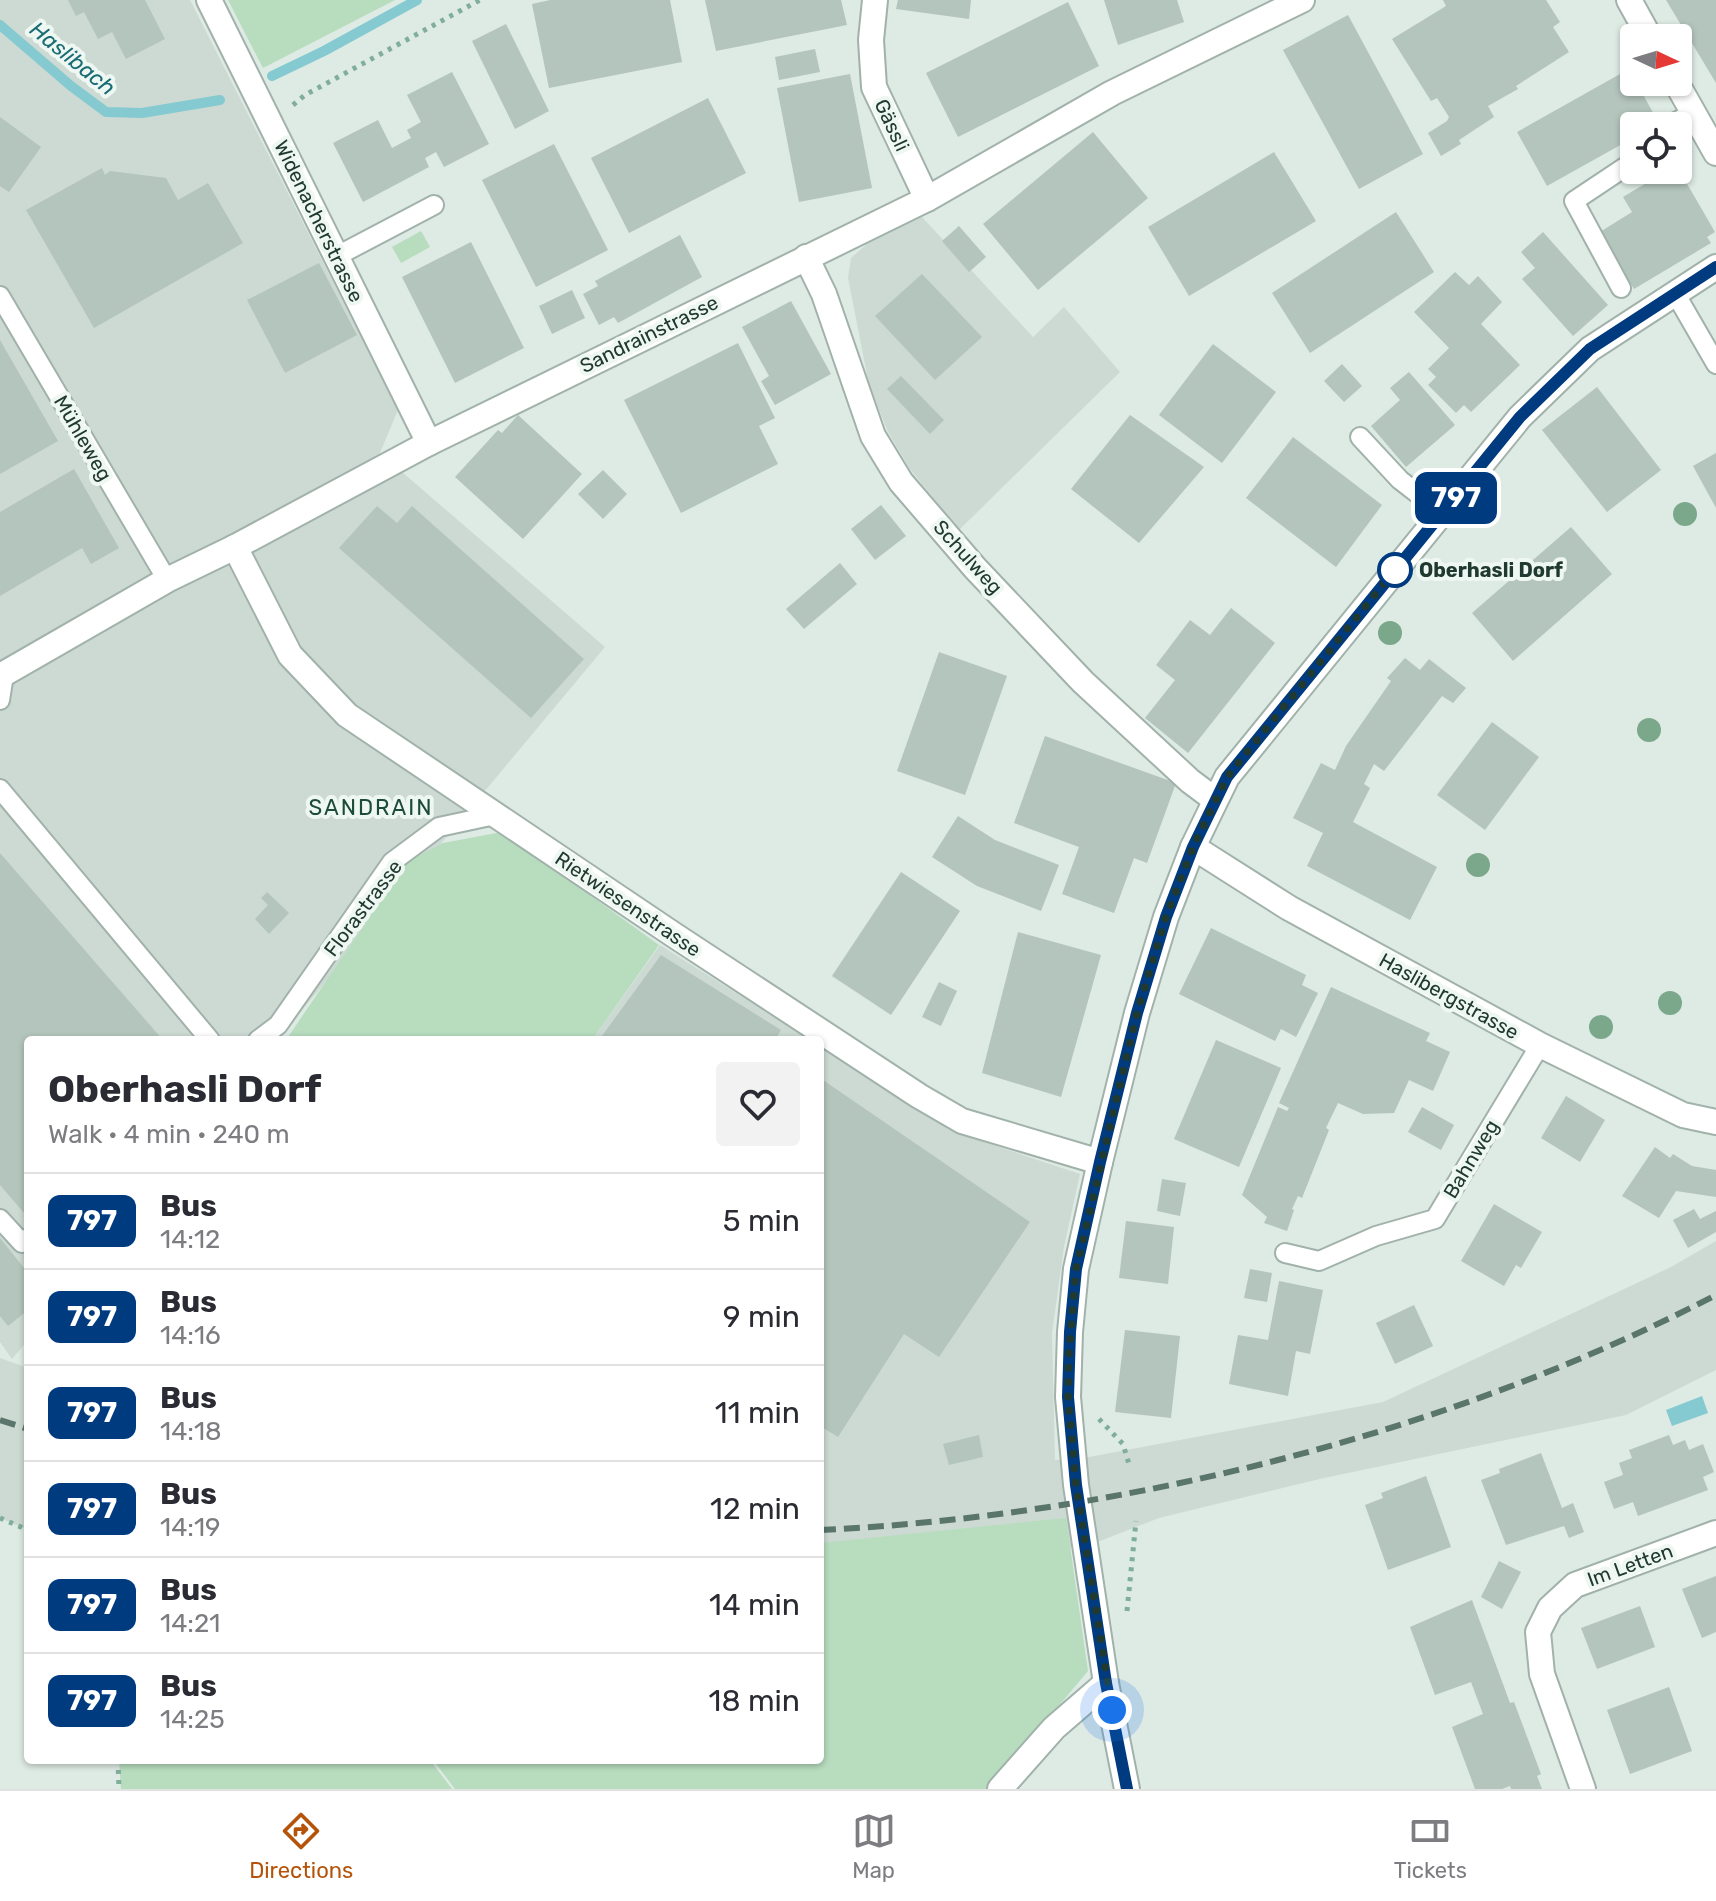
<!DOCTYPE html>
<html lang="en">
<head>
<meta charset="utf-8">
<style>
	:root { --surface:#fff; --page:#f2f2f3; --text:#2b2b33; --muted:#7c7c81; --line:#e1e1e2; --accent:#b45309 }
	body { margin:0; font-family:Rubik,sans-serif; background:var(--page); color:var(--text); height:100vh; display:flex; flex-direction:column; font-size:30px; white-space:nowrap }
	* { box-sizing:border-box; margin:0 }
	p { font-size:26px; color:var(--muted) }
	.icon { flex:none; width:44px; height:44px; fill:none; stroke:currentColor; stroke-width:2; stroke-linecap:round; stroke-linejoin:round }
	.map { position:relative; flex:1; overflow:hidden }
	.side { position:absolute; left:24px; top:1036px; width:800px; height:728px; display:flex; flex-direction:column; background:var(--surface); border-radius:8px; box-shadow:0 2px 6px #0004 }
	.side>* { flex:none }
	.badge { padding:0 16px; border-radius:12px; font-size:28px; line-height:52px }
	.needle { width:52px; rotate:94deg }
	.buttons { position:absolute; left:1620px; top:24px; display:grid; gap:16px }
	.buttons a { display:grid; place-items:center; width:72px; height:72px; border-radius:8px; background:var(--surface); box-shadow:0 2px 6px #0004; font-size:40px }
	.you { position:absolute; width:40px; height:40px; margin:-20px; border:6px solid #fff; border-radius:50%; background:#1a73e8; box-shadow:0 0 0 12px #1a73e833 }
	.map>.badge { position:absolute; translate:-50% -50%; box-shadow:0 0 0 4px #fff }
	.round { display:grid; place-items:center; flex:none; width:84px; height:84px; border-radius:8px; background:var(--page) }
	.overview { display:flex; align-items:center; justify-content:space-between; height:136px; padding:0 24px }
	h1 { font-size:38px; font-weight:700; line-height:60px }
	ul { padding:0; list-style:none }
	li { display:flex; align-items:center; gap:24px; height:96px; padding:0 24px; border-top:2px solid var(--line) }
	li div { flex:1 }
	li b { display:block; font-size:30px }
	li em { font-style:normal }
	li .badge { min-width:88px; font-weight:700; text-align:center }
	.tabs { display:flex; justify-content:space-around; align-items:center; height:112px; border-top:2px solid var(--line); background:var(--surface); font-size:22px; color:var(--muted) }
	.tabs a { display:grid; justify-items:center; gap:4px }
	.tabs .on { color:var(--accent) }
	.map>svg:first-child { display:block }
</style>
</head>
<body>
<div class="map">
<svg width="1716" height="1789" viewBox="0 0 1716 1789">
	<rect width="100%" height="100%" fill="#deeae4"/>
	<!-- built -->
	<g fill="#cddad3">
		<path d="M0,0H190L398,410L380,453L605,647L277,1040H28V1340L12,1359L0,1342Z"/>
		<path d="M922,217L1033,337L1064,307L1120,372L959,530L910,469L888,432L869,385L848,278L851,258L867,244Z"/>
		<path d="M660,945L810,1040H592Z"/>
		<path d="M820,1046L957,1133L1080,1174L1064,1247L1052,1333L1055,1460L1089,1457L1383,1402L1671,1267L1716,1241V1370L1626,1415L1324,1478L1159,1518L1095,1543L853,1586L820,1587Z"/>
		<path d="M0,1358L28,1368V1530L0,1518Z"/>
	</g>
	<!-- green -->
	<g fill="#b7dcbe">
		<path d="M228,0H395L263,68Z"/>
		<path d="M421,231L430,247L401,263L392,247Z"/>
		<path d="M502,832L659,945L592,1040H286L407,862L443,843Z"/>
		<path d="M1066,1518L1088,1671L989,1789H455L433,1760H820V1543Z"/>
		<path d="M119,1760H430L452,1789H121Z"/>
	</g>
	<!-- water -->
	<path fill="#85cad0" d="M1702,1396L1708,1413L1672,1426L1666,1410Z"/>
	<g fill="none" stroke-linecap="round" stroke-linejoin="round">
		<!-- stream -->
		<g stroke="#85cad0" stroke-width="10">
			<path d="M0,25L71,86L106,112L142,113L220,100"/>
			<path d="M272,76L324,51L417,0"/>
		</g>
	</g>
	<!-- building -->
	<g fill="#b4c5bd">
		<path d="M68,0H145L165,39L126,59L112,32L98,39L84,12L76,16Z"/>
		<path d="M550,0H670L682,62L549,88L532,4Z"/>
		<path d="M705,0H841L847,25L716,51Z"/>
		<path d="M898,0H971L969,19L896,9Z"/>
		<path d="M1104,0H1177L1184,22L1118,45Z"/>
		<path d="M1443,0H1546L1560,22L1553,27L1569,52L1516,86L1518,89L1488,106L1494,117L1459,140L1461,144L1441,156L1428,133L1447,121L1449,117L1437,98L1431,101L1392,39L1446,6Z"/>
		<path d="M1666,0H1716V83Z"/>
		<path d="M1068,2L1099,66L958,137L926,73Z"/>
		<path d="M1348,15L1423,154L1359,189L1283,50Z"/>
		<path d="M506,24L549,111L515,129L472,41Z"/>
		<path d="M815,49L820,72L779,80L775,57Z"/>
		<path d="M1629,69L1657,120L1646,126H1634V133L1631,134L1633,138L1547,186L1517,132Z"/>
		<path d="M452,72L489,144L444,167L436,152L425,158L429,167L363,202L333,143L378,120L392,148L411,138L407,130L421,122L407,95Z"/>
		<path d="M850,74L872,188L799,202L777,88Z"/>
		<path d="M708,98L746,173L629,233L591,158Z"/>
		<path d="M0,117L41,147L9,192L0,186Z"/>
		<path d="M1093,132L1148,198L1038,290L983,224Z"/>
		<path d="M554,144L608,250L536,287L482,180Z"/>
		<path d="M1274,152L1316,221L1189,296L1148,227Z"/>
		<path d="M102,168L105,175L110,171L166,178L178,200L208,183L243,243L94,328L26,210Z"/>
		<path d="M1668,170H1679L1715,232L1707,237L1711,243L1634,289L1600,232L1632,212L1623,197Z"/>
		<path d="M1396,212L1434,272L1310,353L1272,293Z"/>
		<path d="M959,226L986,257L969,272L942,241Z"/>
		<path d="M1543,232L1608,305L1573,336L1522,279L1535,268L1521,252Z"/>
		<path d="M680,235L702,277L618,323L614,317L599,325L583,294L598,286L595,281Z"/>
		<path d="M471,242L524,348L455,383L402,277Z"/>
		<path d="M319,263L357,335L285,373L247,300Z"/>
		<path d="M1455,272L1469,285L1478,276L1502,302L1481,324L1520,365L1471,412L1464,405L1456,413L1428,385L1436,377L1428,369L1449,348L1414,312Z"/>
		<path d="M922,274L982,337L935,380L875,316Z"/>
		<path d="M572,290L585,318L552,334L539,306Z"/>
		<path d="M791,301L831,374L775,405L761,381L769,376L742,327Z"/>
		<path d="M0,340L58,441L0,474Z"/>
		<path d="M738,343L775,418L759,426L778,464L681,513L624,400Z"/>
		<path d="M1213,344L1276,392L1222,463L1159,415Z"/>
		<path d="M1342,364L1362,386L1344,402L1324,381Z"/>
		<path d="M1409,372L1455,425L1406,467L1371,426L1400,400L1390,388Z"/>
		<path d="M901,376L944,420L930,434L887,389Z"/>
		<path d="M1597,387L1661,470L1607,512L1542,430Z"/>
		<path d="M518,415L582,474L523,539L455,477L498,430L502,433Z"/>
		<path d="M1130,415L1204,467L1139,543L1071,489Z"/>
		<path d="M1293,437L1382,505L1336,567L1246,498Z"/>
		<path d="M1716,453V508L1693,466Z"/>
		<path d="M74,469L119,548L91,564L82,548L0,596V512Z"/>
		<path d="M603,470L627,494L603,519L578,494Z"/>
		<path d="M881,505L906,536L875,560L851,529Z"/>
		<path d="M377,506L397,523L412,506L584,659L531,718L339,548Z"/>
		<path d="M1571,527L1612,574L1513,661L1472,613Z"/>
		<path d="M840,563L857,584L804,629L786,609Z"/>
		<path d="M1231,608L1275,643L1188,753L1145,718L1175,680L1156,665L1190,620L1210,635Z"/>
		<path d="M939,652L1007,676L965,795L897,771Z"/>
		<path d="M1405,658L1420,670L1429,659L1466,688L1453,703L1442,696L1384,771L1374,764L1364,784L1370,788L1353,822L1437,867L1410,920L1307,866L1323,833L1293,818L1321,763L1335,770L1346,746L1391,681L1387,678Z"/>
		<path d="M1492,722L1539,757L1485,830L1437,795Z"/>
		<path d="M1045,736L1176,783L1147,863L1134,858L1114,913L1062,894L1079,847L1014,823Z"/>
		<path d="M958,816L995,840L1059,865L1041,911L977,886L932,857Z"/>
		<path d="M0,853L163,1040H28V1209L24,1213L0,1185Z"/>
		<path d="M901,872L960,911L891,1015L832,976Z"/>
		<path d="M267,892L289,913L269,934L255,919L268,905L261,898Z"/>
		<path d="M1211,928L1306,975L1302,985L1318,993L1296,1037L1281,1029L1275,1041L1179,994Z"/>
		<path d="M1018,932L1101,955L1061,1097L982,1073Z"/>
		<path d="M661,955L781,1030L775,1040H599Z"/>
		<path d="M939,982L957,991L941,1026L922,1017Z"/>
		<path d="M1331,987L1430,1033L1426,1041L1450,1052L1433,1091L1409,1080L1394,1113L1363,1114L1338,1103L1326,1128L1329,1130L1302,1198L1298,1196L1292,1209L1294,1210L1287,1231L1264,1223L1267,1217L1242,1195L1278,1107L1287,1111L1289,1108L1279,1103Z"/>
		<path d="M1216,1040L1281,1068L1239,1167L1174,1139Z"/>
		<path d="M820,1078L1030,1222L939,1357L904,1334L838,1437L820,1426Z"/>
		<path d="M1566,1096L1605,1120L1580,1162L1541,1138Z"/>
		<path d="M1422,1107L1454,1125L1441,1150L1408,1132Z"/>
		<path d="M1655,1147L1670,1158L1673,1154L1692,1166L1716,1170V1197L1676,1191L1659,1218L1622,1196Z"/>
		<path d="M1162,1179L1186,1183L1180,1216L1157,1211Z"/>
		<path d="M1494,1204L1542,1232L1521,1268L1516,1265L1504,1286L1461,1261Z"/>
		<path d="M1694,1209L1700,1219L1716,1211V1232L1688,1248L1673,1220Z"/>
		<path d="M1126,1221L1174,1227L1168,1284L1119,1278Z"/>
		<path d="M0,1238L28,1273V1310L8,1326L0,1316Z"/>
		<path d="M1250,1269L1272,1273L1267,1302L1244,1298Z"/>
		<path d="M1279,1281L1323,1290L1310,1354L1296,1351L1288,1396L1229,1384L1238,1335L1268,1340Z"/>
		<path d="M1414,1305L1433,1346L1395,1364L1376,1323Z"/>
		<path d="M1125,1330L1180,1336L1171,1418L1115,1412Z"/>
		<path d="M979,1435L983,1457L949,1465L943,1444Z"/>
		<path d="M1669,1435L1673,1445L1685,1440L1689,1450L1703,1444L1714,1472L1703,1477L1708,1490L1638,1516L1633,1502L1614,1509L1604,1482L1623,1475L1619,1463L1632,1458L1629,1450Z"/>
		<path d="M1541,1453L1562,1508L1573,1503L1584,1532L1569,1538L1564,1526L1506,1545L1481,1480L1500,1473L1499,1469Z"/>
		<path d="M1426,1476L1451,1547L1388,1570L1365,1505L1383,1498L1381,1493Z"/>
		<path d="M1499,1561L1521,1572L1502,1609L1481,1597Z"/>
		<path d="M1716,1576V1632L1702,1638L1682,1589Z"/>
		<path d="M1472,1600L1510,1703L1514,1702L1541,1774L1537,1776L1542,1789H1511L1510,1786L1502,1789H1475L1452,1727L1483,1714L1471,1682L1435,1695L1410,1627Z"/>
		<path d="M1640,1606L1655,1647L1597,1669L1581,1628Z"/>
		<path d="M1669,1687L1692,1751L1630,1774L1607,1710Z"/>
	</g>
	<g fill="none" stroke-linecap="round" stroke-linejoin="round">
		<defs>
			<g id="service">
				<path d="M1668,126L1693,113"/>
				<path d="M337,256L434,205"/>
				<path d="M1621,288L1574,201L1634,161"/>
				<path d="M1675,293L1716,364"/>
				<path d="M0,296L167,580"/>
				<path d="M1360,437L1400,480L1444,514"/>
				<path d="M0,700L4,675"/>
				<path d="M0,789L210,1040"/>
				<path d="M258,1040L278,1025L392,862L439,827L495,815"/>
				<path d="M0,1219L22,1243L28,1238"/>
				<path d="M1285,1253L1319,1261L1376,1236L1435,1219L1540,1045"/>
			</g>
			<g id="minor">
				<path d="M209,0L429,443"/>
				<path d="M875,0L871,40L874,87L927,199"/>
				<path d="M806,257L824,294L873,436L901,482L975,568L1083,682L1190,781L1214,799"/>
				<path d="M235,547L290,655L347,715L674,935L919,1096L962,1121L1100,1162"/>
				<path d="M0,676L167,580L235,547L429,443L927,199L1112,93L1302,0"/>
				<path d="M1193,847L1289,908L1540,1045L1683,1115L1716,1122"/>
				<path d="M1000,1789L1054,1728L1106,1683"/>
				<path d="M1583,1789L1542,1674L1538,1632L1550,1608L1575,1585L1716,1533"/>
			</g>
			<g id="tertiary">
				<path d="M1629,0L1650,38"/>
				<path d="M1676,82L1716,153"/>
				<path d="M1127,1789L1106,1683L1076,1485L1068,1397L1070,1332L1076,1269L1100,1162L1137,1013L1166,917L1193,847L1227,777L1520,417L1590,349L1716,267"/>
			</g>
		</defs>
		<!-- service casing -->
		<use href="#service" stroke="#a1b2ab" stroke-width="22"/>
		<!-- minor casing -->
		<use href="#minor" stroke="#a1b2ab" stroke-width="28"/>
		<!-- tertiary casing -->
		<use href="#tertiary" stroke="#a1b2ab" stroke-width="28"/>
		<!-- path -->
		<g stroke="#7fae9b" stroke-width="5" stroke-dasharray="4 6" stroke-linecap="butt">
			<path d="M293,105L305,95L480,0"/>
			<path d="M1099,1419L1123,1444L1129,1464"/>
			<path d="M0,1518L28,1530"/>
			<path d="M1127,1611L1136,1521"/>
			<path d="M118,1760L119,1789"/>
		</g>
		<!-- service -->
		<use href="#service" stroke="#fff" stroke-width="18"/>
		<!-- minor -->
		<use href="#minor" stroke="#fff" stroke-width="24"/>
		<!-- tertiary -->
		<use href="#tertiary" stroke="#fff" stroke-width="24"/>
		<!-- rail -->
		<g stroke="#5a766c" stroke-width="6" stroke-dasharray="16 8" stroke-linecap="butt">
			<path d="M0,1420L28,1429"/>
			<path d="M820,1530C1121,1516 1448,1434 1716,1295"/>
		</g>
	</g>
	<!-- trees -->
	<g fill="#7ba78a">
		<circle cx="1685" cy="514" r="12"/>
		<circle cx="1390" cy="633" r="12"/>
		<circle cx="1649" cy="730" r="12"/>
		<circle cx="1478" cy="865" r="12"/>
		<circle cx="1670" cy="1003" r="12"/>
		<circle cx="1601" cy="1027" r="12"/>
	</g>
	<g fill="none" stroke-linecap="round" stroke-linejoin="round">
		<defs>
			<path id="line" d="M1127,1789L1106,1683L1076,1485L1068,1397L1070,1332L1076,1269L1100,1162L1137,1013L1166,917L1193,847L1227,777L1520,417L1590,349L1716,267"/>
		</defs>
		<!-- line casing -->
		<use href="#line" stroke="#fff" stroke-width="18"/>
		<!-- line -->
		<use href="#line" stroke="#003b80" stroke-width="12"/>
		<!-- walk -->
		<path stroke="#203a31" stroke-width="8" stroke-dasharray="0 14.4" d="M1112,1710L1076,1485L1068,1397L1069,1353L1076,1269L1137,1013L1166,917L1193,847L1227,777L1395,570"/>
	</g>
	<!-- markers -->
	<circle fill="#fff" stroke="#003b80" stroke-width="4" cx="1395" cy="570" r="16"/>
	<g text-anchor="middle" stroke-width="8" stroke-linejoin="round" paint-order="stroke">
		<!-- street labels -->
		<g font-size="20" fill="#203a31" stroke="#eff7f2">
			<text transform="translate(892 125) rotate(65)" y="7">Gässli</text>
			<text transform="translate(319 221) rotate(64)" y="7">Widenacherstrasse</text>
			<text transform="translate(649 334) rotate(-26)" y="7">Sandrainstrasse</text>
			<text transform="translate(83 438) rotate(60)" y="7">Mühleweg</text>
			<text transform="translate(968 557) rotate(48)" y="7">Schulweg</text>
			<text transform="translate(628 904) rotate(34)" y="7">Rietwiesenstrasse</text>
			<text transform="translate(363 908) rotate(-53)" y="7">Florastrasse</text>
			<text transform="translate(1449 996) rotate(29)" y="7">Haslibergstrasse</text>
			<text transform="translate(1471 1159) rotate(-59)" y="7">Bahnweg</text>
			<text transform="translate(1630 1565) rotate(-20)" y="7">Im Letten</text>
		</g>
		<!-- stop labels -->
		<g font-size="20" font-weight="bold" fill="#203a31" stroke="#eff7f2" text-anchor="start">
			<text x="1419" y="577">Oberhasli Dorf</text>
		</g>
		<!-- water labels -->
		<g font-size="22" font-style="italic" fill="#1a6d75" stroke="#eff7f2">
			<text transform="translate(73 58) rotate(39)" y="8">Haslibach</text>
		</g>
		<!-- neighbourhood labels -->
		<g font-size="22" letter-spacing="2" fill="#1c4b3c" stroke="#eff7f2">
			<text x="371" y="815">SANDRAIN</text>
		</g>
	</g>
</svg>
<div class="buttons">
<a><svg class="needle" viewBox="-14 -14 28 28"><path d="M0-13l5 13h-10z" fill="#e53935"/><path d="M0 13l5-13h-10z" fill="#7c7c81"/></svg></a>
<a><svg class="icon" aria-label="locate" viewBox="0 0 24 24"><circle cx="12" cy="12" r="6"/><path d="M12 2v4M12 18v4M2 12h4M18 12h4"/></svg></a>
</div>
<div class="you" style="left:1112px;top:1710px"></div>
<b class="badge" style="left:1456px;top:498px;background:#003b80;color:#fff">797</b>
<section class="side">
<div class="overview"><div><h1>Oberhasli Dorf</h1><p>Walk · 4 min · 240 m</p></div><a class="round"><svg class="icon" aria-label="heart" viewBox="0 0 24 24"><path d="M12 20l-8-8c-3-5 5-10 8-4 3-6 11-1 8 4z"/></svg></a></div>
<ul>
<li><span class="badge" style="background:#003b80;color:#fff">797</span><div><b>Bus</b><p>14:12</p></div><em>5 min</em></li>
<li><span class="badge" style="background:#003b80;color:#fff">797</span><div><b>Bus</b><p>14:16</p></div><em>9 min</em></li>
<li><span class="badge" style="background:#003b80;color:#fff">797</span><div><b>Bus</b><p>14:18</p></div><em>11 min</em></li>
<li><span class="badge" style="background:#003b80;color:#fff">797</span><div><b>Bus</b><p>14:19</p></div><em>12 min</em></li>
<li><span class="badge" style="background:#003b80;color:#fff">797</span><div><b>Bus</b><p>14:21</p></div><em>14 min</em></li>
<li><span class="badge" style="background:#003b80;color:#fff">797</span><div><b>Bus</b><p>14:25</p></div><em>18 min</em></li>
</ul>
</section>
</div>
<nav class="tabs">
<a class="on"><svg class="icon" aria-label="directions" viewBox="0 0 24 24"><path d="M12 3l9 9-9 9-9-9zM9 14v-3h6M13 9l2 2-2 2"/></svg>Directions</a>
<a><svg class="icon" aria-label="map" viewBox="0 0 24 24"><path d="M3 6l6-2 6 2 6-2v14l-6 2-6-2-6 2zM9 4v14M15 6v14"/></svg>Map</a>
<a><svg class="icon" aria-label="tickets" viewBox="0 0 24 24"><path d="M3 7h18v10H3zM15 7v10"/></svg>Tickets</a>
</nav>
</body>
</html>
